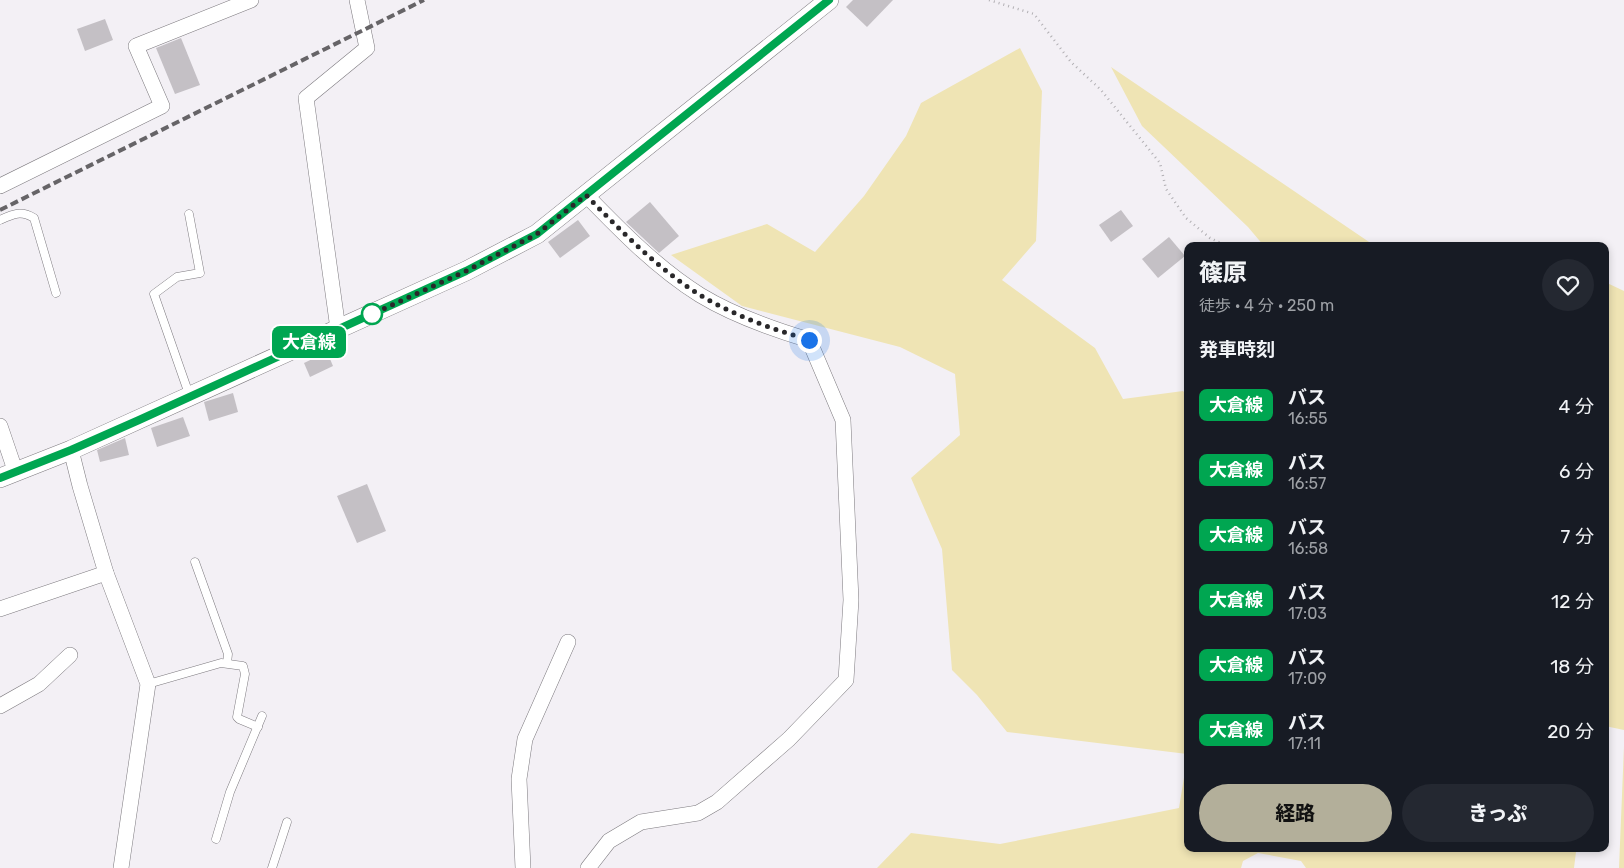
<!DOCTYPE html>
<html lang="ja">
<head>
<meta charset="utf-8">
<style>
	:root { --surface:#171b24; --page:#242831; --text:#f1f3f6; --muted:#9ea1a6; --accent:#b3af9a }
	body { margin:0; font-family:Rubik,"Noto Sans JP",sans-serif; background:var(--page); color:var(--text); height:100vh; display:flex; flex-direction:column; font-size:19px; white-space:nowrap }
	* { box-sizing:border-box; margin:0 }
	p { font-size:16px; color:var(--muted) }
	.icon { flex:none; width:28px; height:28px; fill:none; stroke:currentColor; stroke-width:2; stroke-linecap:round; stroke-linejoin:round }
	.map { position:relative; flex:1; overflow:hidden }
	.details { position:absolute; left:1184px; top:242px; width:425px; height:610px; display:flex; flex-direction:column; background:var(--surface); border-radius:10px; box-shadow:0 2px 8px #0003 }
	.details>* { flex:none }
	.badge { padding:0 10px; border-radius:8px; font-size:18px; line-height:32px }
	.you { position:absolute; width:25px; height:25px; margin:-12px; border:4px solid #fff; border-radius:50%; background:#1a73e8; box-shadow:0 0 0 8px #1a73e833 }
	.map>.badge { position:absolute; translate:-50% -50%; box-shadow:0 0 0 2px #fff }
	h2 { padding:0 15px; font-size:19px; line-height:45px }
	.round { display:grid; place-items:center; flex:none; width:52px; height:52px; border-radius:26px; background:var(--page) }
	.head { display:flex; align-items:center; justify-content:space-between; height:85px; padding:0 15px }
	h1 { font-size:24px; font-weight:800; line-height:38px }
	.action { display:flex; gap:10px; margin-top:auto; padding:10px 15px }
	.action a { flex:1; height:58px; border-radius:30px; background:var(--accent); color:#111; font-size:20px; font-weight:800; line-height:58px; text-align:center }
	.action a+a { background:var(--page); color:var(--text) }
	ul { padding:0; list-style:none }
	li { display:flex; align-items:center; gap:15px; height:65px; padding:0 15px }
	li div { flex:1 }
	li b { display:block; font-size:19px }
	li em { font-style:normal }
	li .badge { min-width:55px; font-weight:700; text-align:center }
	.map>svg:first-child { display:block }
</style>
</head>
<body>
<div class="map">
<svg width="1624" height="868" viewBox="0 0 1624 868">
	<rect width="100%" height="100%" fill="#f3f0f5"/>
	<!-- green -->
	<g fill="#efe4b4">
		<path d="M1020,48L1042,91L1036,241L1002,280L1095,348L1123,399L1183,391L1187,395V754L1007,732L977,695L952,670L942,549L911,478L960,435L955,374L900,347L742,306L671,255L767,224L815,252L864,196L906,136L921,103Z"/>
		<path d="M1111,67L1375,246H1264L1248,227L1142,126Z"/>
		<path d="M1605,282L1624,291V730L1605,726Z"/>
		<path d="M1624,746V868H1619Z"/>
		<path d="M1187,759L1188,849H1574L1576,852L1574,868H1306L1301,861L1258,853L1243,861L1241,868H877L911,833L1000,844L1179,808Z"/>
	</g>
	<!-- building -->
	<g fill="#c4c0c5">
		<path d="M853,0H893L867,27L846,7Z"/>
		<path d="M105,19L113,40L85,51L77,29Z"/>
		<path d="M181,38L200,85L175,94L156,48Z"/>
		<path d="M650,202L679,236L659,253L626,222Z"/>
		<path d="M1121,210L1133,226L1111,242L1099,225Z"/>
		<path d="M578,220L590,236L560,258L548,242Z"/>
		<path d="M1169,237L1185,256L1158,278L1142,259Z"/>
		<path d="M327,352L333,366L310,377L304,363Z"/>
		<path d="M233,393L238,412L209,421L204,402Z"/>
		<path d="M183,417L190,436L157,447L151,428Z"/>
		<path d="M125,438L129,455L100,462L97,450Z"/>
		<path d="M367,484L386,531L357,543L337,496Z"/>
	</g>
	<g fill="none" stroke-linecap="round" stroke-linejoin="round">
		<defs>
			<g id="service">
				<path d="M189,214L200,273L177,277L154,294L190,397"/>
				<path d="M0,220C13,214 21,210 34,218L56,293"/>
				<path d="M195,562L228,654L227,663"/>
				<path d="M148,684L221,663L243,666L245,674L237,717L239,719L258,727"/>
				<path d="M216,839L230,792L262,716"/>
				<path d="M272,868L287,822"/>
			</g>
			<g id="minor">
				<path d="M0,186L162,106L136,46L251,0"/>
				<path d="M586,195C621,231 657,268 700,295C733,315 772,329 809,340L843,420L851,600L846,680L789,739L717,802L698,813L641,822L609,841L588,868"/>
				<path d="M338,329L306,98L367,48L357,0"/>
				<path d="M0,426L16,473"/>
				<path d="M71,450L80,486L106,573L148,684L121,868"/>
				<path d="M0,609L106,573"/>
				<path d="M0,706L39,684L70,655"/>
				<path d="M523,868L519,779L525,739L568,642"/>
			</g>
			<path id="tertiary" d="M0,478L71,450L466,271L537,234L829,0"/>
		</defs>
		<!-- service casing -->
		<use href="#service" stroke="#7d7a7f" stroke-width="9"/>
		<!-- minor casing -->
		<use href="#minor" stroke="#7d7a7f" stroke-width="16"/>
		<!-- tertiary casing -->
		<use href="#tertiary" stroke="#7d7a7f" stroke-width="20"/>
		<!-- path -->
		<path stroke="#b1afb3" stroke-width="2.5" stroke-dasharray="1 4" stroke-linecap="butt" d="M989,0L1034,14L1071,62L1101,90L1160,163L1166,189L1186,218L1210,238L1227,246"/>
		<!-- service -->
		<use href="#service" stroke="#fff" stroke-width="8"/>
		<!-- minor -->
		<use href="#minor" stroke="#fff" stroke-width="15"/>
		<!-- tertiary -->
		<use href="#tertiary" stroke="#fff" stroke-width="19"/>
		<!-- rail -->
		<path stroke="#666467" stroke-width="4" stroke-dasharray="8 4" stroke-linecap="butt" d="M0,210L424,0"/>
	</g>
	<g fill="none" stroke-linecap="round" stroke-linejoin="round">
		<defs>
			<path id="line" d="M0,478L71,450L139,420L466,271L537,234L829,0"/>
		</defs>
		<!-- line casing -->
		<use href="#line" stroke="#fff" stroke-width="11"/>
		<!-- line -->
		<use href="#line" stroke="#00a651" stroke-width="8"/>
		<!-- walk -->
		<path stroke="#29282a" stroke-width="5" stroke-dasharray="0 9" d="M372,314L370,315L466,271L537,234L586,195C621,231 657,268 700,295C733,315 772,329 809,340"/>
	</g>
	<!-- markers -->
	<circle fill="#fff" stroke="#00a651" stroke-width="2.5" cx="372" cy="314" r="10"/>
</svg>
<div class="you" style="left:809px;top:340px"></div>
<b class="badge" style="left:309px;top:342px;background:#00a651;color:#fff">大倉線</b>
<section class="details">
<div class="head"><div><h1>篠原</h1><p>徒歩 · 4 分 · 250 m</p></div><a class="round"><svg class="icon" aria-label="heart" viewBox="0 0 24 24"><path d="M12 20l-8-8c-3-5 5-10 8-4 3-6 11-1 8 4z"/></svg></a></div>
<h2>発車時刻</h2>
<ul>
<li><span class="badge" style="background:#00a651;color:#fff">大倉線</span><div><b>バス</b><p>16:55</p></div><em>4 分</em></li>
<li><span class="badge" style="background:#00a651;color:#fff">大倉線</span><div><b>バス</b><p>16:57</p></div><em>6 分</em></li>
<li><span class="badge" style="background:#00a651;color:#fff">大倉線</span><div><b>バス</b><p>16:58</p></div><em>7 分</em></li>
<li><span class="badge" style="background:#00a651;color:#fff">大倉線</span><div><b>バス</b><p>17:03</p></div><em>12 分</em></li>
<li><span class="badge" style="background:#00a651;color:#fff">大倉線</span><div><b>バス</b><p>17:09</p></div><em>18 分</em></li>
<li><span class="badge" style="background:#00a651;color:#fff">大倉線</span><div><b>バス</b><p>17:11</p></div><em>20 分</em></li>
</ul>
<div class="action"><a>経路</a><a>きっぷ</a></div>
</section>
</div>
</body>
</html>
